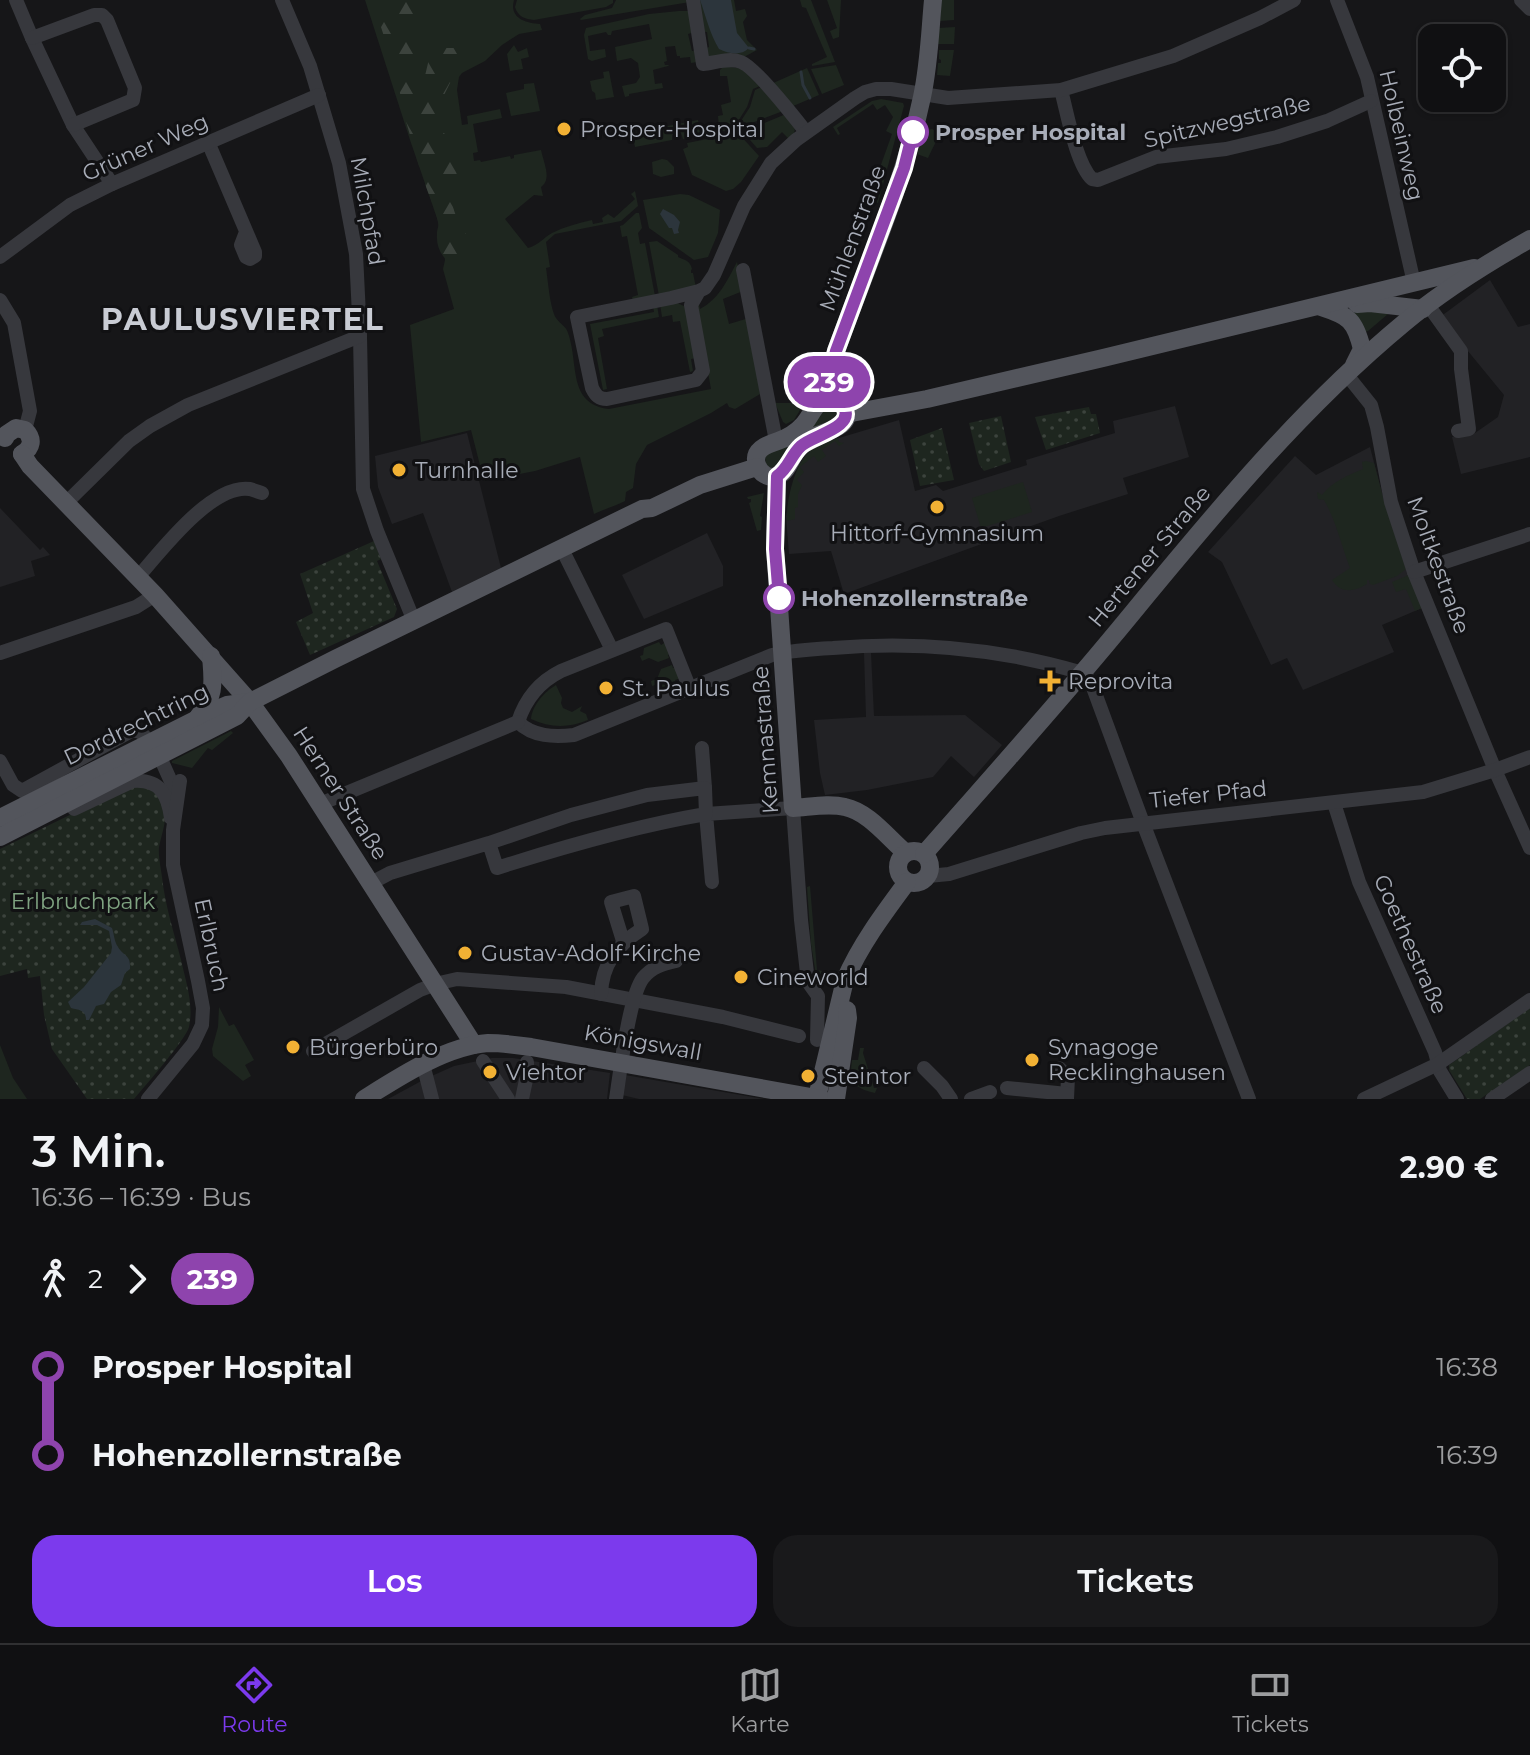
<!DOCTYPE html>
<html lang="de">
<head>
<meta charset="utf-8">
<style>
	:root { --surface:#101012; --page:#19191b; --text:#f1f3f6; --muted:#9c9d9f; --line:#303032; --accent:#7c3aed }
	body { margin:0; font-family:Montserrat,sans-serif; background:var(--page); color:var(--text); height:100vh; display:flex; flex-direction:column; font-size:30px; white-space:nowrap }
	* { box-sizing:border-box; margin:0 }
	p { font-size:26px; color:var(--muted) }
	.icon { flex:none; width:44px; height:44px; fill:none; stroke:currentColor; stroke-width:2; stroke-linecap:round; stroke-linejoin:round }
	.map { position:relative; height:1099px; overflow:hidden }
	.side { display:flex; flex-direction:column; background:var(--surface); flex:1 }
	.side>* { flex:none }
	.badge { padding:0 16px; border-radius:26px; font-size:28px; line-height:52px }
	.controls { position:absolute; left:1418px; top:24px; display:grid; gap:16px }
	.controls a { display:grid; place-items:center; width:88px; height:88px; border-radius:16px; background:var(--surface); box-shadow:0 2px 6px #0004,0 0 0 2px var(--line); font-size:40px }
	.map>.badge { position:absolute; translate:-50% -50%; box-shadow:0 0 0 4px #fff }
	.legs { display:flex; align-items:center; gap:12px; height:88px; padding:0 32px; font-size:26px }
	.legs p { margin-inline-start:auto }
	.head { display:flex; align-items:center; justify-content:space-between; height:136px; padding:0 32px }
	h1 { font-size:44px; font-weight:600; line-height:60px }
	.button { display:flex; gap:16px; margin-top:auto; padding:16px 32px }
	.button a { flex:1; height:92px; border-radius:24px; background:var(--accent); color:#fff; font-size:32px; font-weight:600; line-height:92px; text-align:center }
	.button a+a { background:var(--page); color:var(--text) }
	ul { padding:0 32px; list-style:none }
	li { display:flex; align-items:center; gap:28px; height:88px; font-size:30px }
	li i { display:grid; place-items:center; width:12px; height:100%; margin:0 10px; background:currentColor }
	li i::after { content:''; width:20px; height:20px; margin:-10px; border:6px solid; border-radius:50%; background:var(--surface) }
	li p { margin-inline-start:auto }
	li:first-child i { background:linear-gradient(#0000 50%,currentColor 0) }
	li:last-child i { background:linear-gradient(currentColor 50%,#0000 0) }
	.tab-bar { display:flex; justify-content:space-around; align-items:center; height:112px; border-top:2px solid var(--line); background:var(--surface); font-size:22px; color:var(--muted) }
	.tab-bar a { display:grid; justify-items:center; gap:4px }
	.tab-bar .active { color:var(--accent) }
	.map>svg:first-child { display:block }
</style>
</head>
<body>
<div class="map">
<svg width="1530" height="1099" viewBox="0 0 1530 1099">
	<defs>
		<pattern id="forest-firs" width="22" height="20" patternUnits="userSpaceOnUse" patternTransform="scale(2)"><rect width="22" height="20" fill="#1e261f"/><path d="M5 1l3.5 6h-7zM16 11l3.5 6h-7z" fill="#3c433d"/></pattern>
		<pattern id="park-dots" width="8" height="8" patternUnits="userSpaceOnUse" patternTransform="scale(2)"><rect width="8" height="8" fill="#1e261f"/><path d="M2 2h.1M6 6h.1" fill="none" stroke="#3c433d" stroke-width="1.8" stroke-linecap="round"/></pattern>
	</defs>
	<rect width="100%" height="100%" fill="#161618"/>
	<!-- built -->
	<g fill="#222225">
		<path d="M1490,280L1518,327L1530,324V457L1461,474L1452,437L1475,433L1498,417L1504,395L1440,317Z"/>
		<path d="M1175,406L1189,457L1123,478L1128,494L1059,516L844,594L831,551L789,554L786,517L789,498L802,460L806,453L819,444L899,420L915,491L936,485L943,491L1027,465L1026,460L1115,433L1113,421Z"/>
		<path d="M467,433L501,568L452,592L423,513L392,524L378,487L375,456Z"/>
		<path d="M1370,447L1384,501L1406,569L1422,608L1382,625L1394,652L1303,690L1287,658L1271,665L1222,562L1208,552L1295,456L1316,475Z"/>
		<path d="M0,508L40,550L43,547L50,555L31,561L35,576L0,587Z"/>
		<path d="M707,533L723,566V586L644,619L622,575Z"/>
		<path d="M864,653H871L874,716L965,715L1002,745L974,777L951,756L933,777L867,790L825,795L820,773L814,720L866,717Z"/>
		<path d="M492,1058H513L610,1073L607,1099H388L425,1079L454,1066Z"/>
		<path d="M625,1075L764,1099H639L622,1095Z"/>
	</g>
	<!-- grass -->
	<g fill="#1e261f">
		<path d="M365,0H514C509,18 525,23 540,24L542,30L519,34L502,45L485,61L462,73L459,77L457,90L462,125L468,124L467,116L500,109L502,118L473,124L478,152L473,153L474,161L480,160L481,162L510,156L511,159L514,158V155L541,150C544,164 552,179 541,187L543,196L534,195L505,219L528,248C539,245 543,238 552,233C564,227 578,223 592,220L593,224L603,222L602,218L608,214L614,218L635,199L631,194L635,191L638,206L621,221L555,234L546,242L550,267L546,268C548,281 550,308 556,318C560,324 566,326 568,333C579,363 567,404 609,409L711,389L696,307L698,300L700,309C719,299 727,281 737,262L743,291L723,299L729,324L749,318L760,394L735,409L729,407L727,403L711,413L647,445L636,464L633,488L626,492L625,501C615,506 605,509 594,514L580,457L535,471L484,481L471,430L421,442L410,325L454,309L443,269L445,260L439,224L410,140Z"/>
		<path d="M517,0H613V3L606,7L534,20C525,19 518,17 515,7Z"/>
		<path d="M616,0H689L690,2L581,20L580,19L585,15L612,8Z"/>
		<path d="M696,0H734L736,11L745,9L747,16L743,22L747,40L757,50L744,57L706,56L704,49L709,47L707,32H701Z"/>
		<path d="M800,0H811L835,62L812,66V64L827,57L806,8L802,7Z"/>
		<path d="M827,0H841L839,37L833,39L830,31L837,28Z"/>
		<path d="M941,0H954V20L940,21Z"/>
		<path d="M679,11H688L695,32L688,34L692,51L697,50V62L691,63L690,57L680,58V56H677L675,46L665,47L667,61L664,62L665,65H669L668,66L653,70L655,84L662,83L663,88L629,94V96L625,97L622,86L636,83L640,77L638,63L631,58L617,61L615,47L652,39L649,24L612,31L611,35H608L606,32L588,36L590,51L605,49L606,57L592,61L588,59L584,35L586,28L649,14Z"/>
		<path d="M955,27L954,44H938V28Z"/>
		<path d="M514,45L518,52L527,48L529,57L521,59L523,69L510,71L507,54Z"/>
		<path d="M939,50H954L950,76L937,75L938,63H941V60L939,59Z"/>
		<path d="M836,65L844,85L822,94L811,69Z"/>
		<path d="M724,66L745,69L760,86L753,89L747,107L733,129L683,139L681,133L672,135V140L635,147L632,133L698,120L700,130L719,127L718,116L723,115L721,105L731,102L727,76H720V70Z"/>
		<path d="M807,68L819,95L791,107L771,84Z"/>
		<path d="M609,71L614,97L596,100L595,93L592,91L590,81L604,78L603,72Z"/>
		<path d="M534,83L540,111L511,116L506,93L524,89V84Z"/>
		<path d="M762,87L783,111L739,128L737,127L750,107L755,90Z"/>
		<path d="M881,99L903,103L904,106L878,203L865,199L869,187H873L892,134L886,131L893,117L885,105L877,110L873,104L837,128L840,134L838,135L833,127L872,101Z"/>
		<path d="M786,114L795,128L794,134L789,139L782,132L767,147L757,148L743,132Z"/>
		<path d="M932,129L940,133L928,158L917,154L923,131Z"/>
		<path d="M738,133L759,156L741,182L733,189L726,191L692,175L683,149L688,147L687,143Z"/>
		<path d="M662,159L667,160L674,167V174L661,177L653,174L652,162Z"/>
		<path d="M680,194L689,195L720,210L718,233L708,257L694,260L649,228L643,200Z"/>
		<path d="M636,213H639L642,228L638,233L640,244L645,243L655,296L633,300L632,297L638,295L627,236L622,237L620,226L623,225Z"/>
		<path d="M657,241L678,255V257C684,260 690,260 692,269L691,270V273H693L696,288L659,296L649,242Z"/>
		<path d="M675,302L686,307L696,358L691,359L693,371L690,372L680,321L673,322L672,315L662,317L660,304Z"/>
		<path d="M653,305H657L659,317L602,329L604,336L598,338L607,389L603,390L590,324L654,312Z"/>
		<path d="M1362,310L1388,314L1368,331L1362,333L1349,313Z"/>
		<path d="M843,378C855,377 863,385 866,397C849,400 844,396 843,378Z"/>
		<path d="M775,403H791L803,405L794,420L786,424L783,422Z"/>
		<path d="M832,407L836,410L837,416L833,423L774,468L769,467L766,464L765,455L822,408Z"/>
		<path d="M838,438L839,442L844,443L839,446L835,441L822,450L826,456L818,462L814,456L800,467L804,472L797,480L802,485L798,494V507L795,508V519L787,521C786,501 795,460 813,448C820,442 829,441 838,438Z"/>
		<path d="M1366,461L1374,463L1384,501L1406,569L1397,576L1373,585L1370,584L1369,580H1367V584C1354,592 1341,594 1332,580L1350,568C1341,544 1336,521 1324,500L1318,499L1317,492L1322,495C1333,481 1347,476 1363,469L1362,462Z"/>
		<path d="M1023,482L1032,512L981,528L972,498Z"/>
		<path d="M764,493L760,516L762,517L761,530L757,531L749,503L751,502V499H748L747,497Z"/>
		<path d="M1409,575L1422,608L1415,611L1406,589L1396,592L1392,582Z"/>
		<path d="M659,642L661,645L666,642L671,654L668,655L669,658L658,662L649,658L642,661L640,656L643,655L644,648Z"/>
		<path d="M672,665L673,668L676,667L681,678L675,680L676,683L660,689L655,685L652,686L651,681L657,679L661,669Z"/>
		<path d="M556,685L562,698L561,703L563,708L572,712L582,706L580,711L586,714L588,720C569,728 550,728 531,719C532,706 544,692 556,685Z"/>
		<path d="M231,731L233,733L212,750L208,748L192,768L172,763V761Z"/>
		<path d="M810,886L817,970L822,971L819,980L817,981L811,944L807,887Z"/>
		<path d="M219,1007L229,1026L234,1024L254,1060L245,1065L251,1076L243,1081L213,1056L212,1049L218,1027Z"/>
		<path d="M0,1045L13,1078L27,1099H0Z"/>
		<path d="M860,1048H864L863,1053L874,1088H877L875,1093C853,1088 849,1081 852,1060H858Z"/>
	</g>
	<!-- forest -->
	<path fill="url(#forest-firs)" d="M388,0H411L419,10L411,18L419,30L414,51L419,58L418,84L424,80L429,59L439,48H460C459,55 459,62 456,68C449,91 434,104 437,130C456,135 459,163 456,179C455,185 452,191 452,198C454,232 481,232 462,268C446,264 436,251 437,235C437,228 439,228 438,222C436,209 429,196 425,184L427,181V172L419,166L405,118L402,99L395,79L393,64L380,24Z"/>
	<!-- park -->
	<g fill="url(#park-dots)">
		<path d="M1089,407L1091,414H1096L1100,433L1046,450L1035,417Z"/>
		<path d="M1001,416L1011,462L984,471L979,464L969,423Z"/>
		<path d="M942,428L954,480L920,486L910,440Z"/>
		<path d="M374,541L381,559L377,561L397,609L394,617L310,655L296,622L313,613L300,574Z"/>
		<path d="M135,786C145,787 156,790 161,799C170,814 162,832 159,847C158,855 161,869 162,877C165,905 174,933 181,960C186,982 194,1005 189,1027C186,1039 145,1086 134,1099H87L52,1049L44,1015L40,976L28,978L27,969L0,976V849L117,792Z"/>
		<path d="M1530,1008V1065L1480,1099H1467L1449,1070V1065Z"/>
	</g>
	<!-- water -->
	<g fill="#2c353c">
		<path d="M700,0H731L737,33L749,48C741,56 729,54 719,49C710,34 706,17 700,0Z"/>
		<path d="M663,209L674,215L680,222L678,230L679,233L674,234L672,228H669L660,214Z"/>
		<path d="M95,919L112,928C114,933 114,941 118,947C124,957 131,954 130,969L125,973L121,985L111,992L104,1004L96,1006L89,1020H86C86,1010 79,1010 71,1008L68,1002L84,987L111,953L112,947L109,931L97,925H80L82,922Z"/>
	</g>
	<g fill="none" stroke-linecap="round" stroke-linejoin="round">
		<!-- stream -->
		<g stroke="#2c353c" stroke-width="3">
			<path d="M749,48L754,49"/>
			<path d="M801,72L803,85L810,98"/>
		</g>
		<!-- minor -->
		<g stroke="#37383d" stroke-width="14">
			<path d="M16,0L32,38L73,125L112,184"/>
			<path d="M282,0L310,66L339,163L356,254L360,336L363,489L377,531L414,621"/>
			<path d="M693,0L703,64C714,63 730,57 741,62C755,67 795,118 806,132"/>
			<path d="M1337,0L1367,77L1414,283"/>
			<path d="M1521,0L1530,9"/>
			<path d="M32,38L94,15H102L107,20L135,88L133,100L73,125"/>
			<path d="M1061,90C1067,112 1076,164 1092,179L1098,180L1156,157L1226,149L1277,137L1327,121L1371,101"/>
			<path d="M208,142L255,252V256L250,259L246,257L241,245L246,232"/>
			<path d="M0,257L70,205L112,184L319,95"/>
			<path d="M743,270L776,441"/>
			<path d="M699,291L691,305L703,371L696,380L607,399C599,399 596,396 592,388L577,317L671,298L699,291L705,288L714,275L744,206L771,163L796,140L855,98L865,92L876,89H891L948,98L1061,90L1173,56L1260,18L1294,0"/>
			<path d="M0,300L14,323L30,411L25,430"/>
			<path d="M1428,305L1461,351V369L1469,429L1458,431"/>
			<path d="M1347,375L1371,405L1377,427L1391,502L1414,572L1495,770L1530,848"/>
			<path d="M66,503L129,441L150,426L188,405L360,336"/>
			<path d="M562,549L612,650"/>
			<path d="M1414,572L1530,534"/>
			<path d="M138,577C160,552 212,483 250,489C254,490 258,492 262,493"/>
			<path d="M0,653L136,607L155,595"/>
			<path d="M518,722C533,737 554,737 574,735L772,655C793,650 813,649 833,648C917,641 1002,649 1083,673L1091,682L1143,823L1249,1099"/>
			<path d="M518,722C525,700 539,682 561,671L666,629L690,689"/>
			<path d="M702,748L705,788"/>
			<path d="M159,755L177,795"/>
			<path d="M0,761L13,785L22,791L131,731C141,729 144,736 150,743"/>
			<path d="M1334,803L1359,882L1435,1052L1440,1071L1457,1099"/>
			<path d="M320,804L518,722"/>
			<path d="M74,809L133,781C160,779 168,795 171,818"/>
			<path d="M928,876L949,874L1081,833L1105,828L1423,792L1495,770L1530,757"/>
			<path d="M712,882L706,814L793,808L801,920L808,982L818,996L817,1040"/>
			<path d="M371,883L390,873L489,843L571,815L647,795L705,788L706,814C635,826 566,846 497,868L489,843"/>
			<path d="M435,984L457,979L566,987L723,1017L799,1036"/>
			<path d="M601,994C602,964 617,945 642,929L634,896L611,902L623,941"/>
			<path d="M313,1051L420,990L428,987"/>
			<path d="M483,1061L508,1099"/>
			<path d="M423,1064L432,1099"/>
			<path d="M924,1068L942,1086L951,1099"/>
			<path d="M1059,1068L1068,1077L1067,1099"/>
			<path d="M527,1069V1062"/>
			<path d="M1007,1088L1067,1094"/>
			<path d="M148,1099L193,1044L202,1025L203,1008L198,981L173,865V830L180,781"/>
			<path d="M522,1099L526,1080"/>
			<path d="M616,1099C620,1073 629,996 643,978C652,967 663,964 676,961"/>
			<path d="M971,1099L990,1092"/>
			<path d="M1364,1099L1438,1064L1530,1000"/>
			<path d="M1492,1099L1530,1073"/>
		</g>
		<!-- major -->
		<g stroke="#53555c" stroke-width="18">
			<path d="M1357,304L1370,303L1423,309"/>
			<path d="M1321,307C1349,316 1355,320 1362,349L1354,365"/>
			<path d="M828,398L829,378L836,351C866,268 904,183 922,97C929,65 930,32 933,0"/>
			<path d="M828,398C835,399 840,400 844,406C856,426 826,431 815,436C809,439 804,443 799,447C792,455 788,473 777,476C768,479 760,473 757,465C752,450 766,445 778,441C787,438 797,432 804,424C813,413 814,403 828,398Z"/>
			<path d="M846,414L927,399L1103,358L1474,268"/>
			<path d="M5,438L7,434L16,428L25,430C34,439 32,448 22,454"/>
			<path d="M22,454L30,466L155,595L250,702L289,756L474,1045"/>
			<path d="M777,476L775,549L793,808C810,807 829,803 845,807C869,812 888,838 906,853"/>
			<path d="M198,717C216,696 213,682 211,656"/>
			<path d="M0,818L215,710L227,705L250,702"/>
			<path d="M0,837L237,716L250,702L335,659L642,509L652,508L700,485L757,467"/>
			<circle cx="914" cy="867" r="16"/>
			<path d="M924,854C988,781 1053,709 1115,634C1205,525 1294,414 1404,323C1440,293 1489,262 1530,239"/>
			<path d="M817,1097L845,980C860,945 884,913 907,882"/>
			<path d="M364,1099C399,1077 446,1046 488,1043C502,1043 517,1045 531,1047L822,1099"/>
			<path d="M836,1099L848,1018L847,1010"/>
		</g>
	</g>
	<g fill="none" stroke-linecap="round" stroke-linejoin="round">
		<defs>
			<path id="line-1" d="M779,598L775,549L777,476C788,469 791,455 801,446C813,435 855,428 844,407C841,400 836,399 828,398L829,378L836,351L904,168L913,132"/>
		</defs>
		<!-- line-1 casing -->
		<use href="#line-1" stroke="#fff" stroke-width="18"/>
		<!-- line-1 -->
		<use href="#line-1" stroke="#8e44ad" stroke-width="12"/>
	</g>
	<!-- markers -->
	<g fill="#f2b134" stroke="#111113" stroke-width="3">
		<circle cx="564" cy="129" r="8"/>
		<circle cx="399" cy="470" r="8"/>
		<circle cx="937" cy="507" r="8"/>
		<path d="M1046 669h8v8h8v8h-8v8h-8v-8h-8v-8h8z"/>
		<circle cx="606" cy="688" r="8"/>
		<circle cx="465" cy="953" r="8"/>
		<circle cx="741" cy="977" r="8"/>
		<circle cx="293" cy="1047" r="8"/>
		<circle cx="1032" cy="1060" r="8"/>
		<circle cx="490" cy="1072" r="8"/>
		<circle cx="808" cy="1076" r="8"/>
	</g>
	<g fill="#fff" stroke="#8e44ad" stroke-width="4">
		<circle cx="913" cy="132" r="14"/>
		<circle cx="779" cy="598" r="14"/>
	</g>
	<g text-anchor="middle" stroke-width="6" stroke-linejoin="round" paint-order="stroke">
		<!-- street labels -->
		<g font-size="22" fill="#a8adb8" stroke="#111113">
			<text transform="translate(1227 121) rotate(-13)" y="8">Spitzwegstraße</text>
			<text transform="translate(1402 135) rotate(77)" y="8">Holbeinweg</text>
			<text transform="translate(145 147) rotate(-24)" y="8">Grüner Weg</text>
			<text transform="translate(368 211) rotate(80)" y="8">Milchpfad</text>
			<text transform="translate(852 238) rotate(-70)" y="8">Mühlenstraße</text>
			<text transform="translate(1149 556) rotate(-50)" y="8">Hertener Straße</text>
			<text transform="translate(1439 565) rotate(70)" y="8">Moltkestraße</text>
			<text transform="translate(136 724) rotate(-26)" y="8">Dordrechtring</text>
			<text transform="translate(765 740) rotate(-94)" y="8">Kemnastraße</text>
			<text transform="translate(341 793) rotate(57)" y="8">Herner Straße</text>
			<text transform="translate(1208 794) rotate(-6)" y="8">Tiefer Pfad</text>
			<text transform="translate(1411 944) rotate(66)" y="8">Goethestraße</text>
			<text transform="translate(212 945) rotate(78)" y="8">Erlbruch</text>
			<text transform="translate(643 1042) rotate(10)" y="8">Königswall</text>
		</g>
		<!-- poi labels -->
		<g font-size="22" fill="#a8adb8" stroke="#111113" text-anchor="start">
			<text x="580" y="137">Prosper-Hospital</text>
			<text x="415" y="478">Turnhalle</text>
			<text x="937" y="541" text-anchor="middle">Hittorf-Gymnasium</text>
			<text x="1068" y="689">Reprovita</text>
			<text x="622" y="696">St. Paulus</text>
			<text x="481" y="961">Gustav-Adolf-Kirche</text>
			<text x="757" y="985">Cineworld</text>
			<text x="309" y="1055">Bürgerbüro</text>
			<text x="1048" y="1055">Synagoge<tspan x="1048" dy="25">Recklinghausen</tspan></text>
			<text x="506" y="1080">Viehtor</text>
			<text x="824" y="1084">Steintor</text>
		</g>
		<!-- stop labels -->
		<g font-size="22" font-weight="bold" fill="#a8adb8" stroke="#111113" text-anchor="start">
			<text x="935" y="140">Prosper Hospital</text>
			<text x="801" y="606">Hohenzollernstraße</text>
		</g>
		<!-- park labels -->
		<g font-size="22" fill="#7fa381" stroke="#111113">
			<text x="83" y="909">Erlbruchpark</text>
		</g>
		<!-- district labels -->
		<g font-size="30" font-weight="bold" letter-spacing="2" fill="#c9ccd4" stroke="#111113">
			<text x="243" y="330">PAULUSVIERTEL</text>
		</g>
	</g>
</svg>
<div class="controls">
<a><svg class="icon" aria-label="locate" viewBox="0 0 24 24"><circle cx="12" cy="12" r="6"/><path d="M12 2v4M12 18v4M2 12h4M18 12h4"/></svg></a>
</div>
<b class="badge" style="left:829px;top:382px;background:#8e44ad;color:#fff">239</b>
</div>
<section class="side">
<div class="head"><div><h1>3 Min.</h1><p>16:36 – 16:39 · Bus</p></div><b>2.90 €</b></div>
<div class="legs"><svg class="icon" aria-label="walk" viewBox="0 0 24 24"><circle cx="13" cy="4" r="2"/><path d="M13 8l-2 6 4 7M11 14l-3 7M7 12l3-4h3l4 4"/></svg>2<svg class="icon" aria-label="forward" viewBox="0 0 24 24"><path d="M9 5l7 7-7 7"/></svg><b class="badge" style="background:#8e44ad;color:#fff">239</b></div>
<ul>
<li><i style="color:#8e44ad"></i><b>Prosper Hospital</b><p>16:38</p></li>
<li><i style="color:#8e44ad"></i><b>Hohenzollernstraße</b><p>16:39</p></li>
</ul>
<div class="button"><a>Los</a><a>Tickets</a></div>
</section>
<nav class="tab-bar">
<a class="active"><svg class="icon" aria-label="directions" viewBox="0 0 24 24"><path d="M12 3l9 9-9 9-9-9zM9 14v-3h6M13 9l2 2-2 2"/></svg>Route</a>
<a><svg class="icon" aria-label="map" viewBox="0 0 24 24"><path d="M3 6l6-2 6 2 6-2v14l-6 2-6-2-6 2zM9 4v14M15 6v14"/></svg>Karte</a>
<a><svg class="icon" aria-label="tickets" viewBox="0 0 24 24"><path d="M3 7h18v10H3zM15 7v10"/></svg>Tickets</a>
</nav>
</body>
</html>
